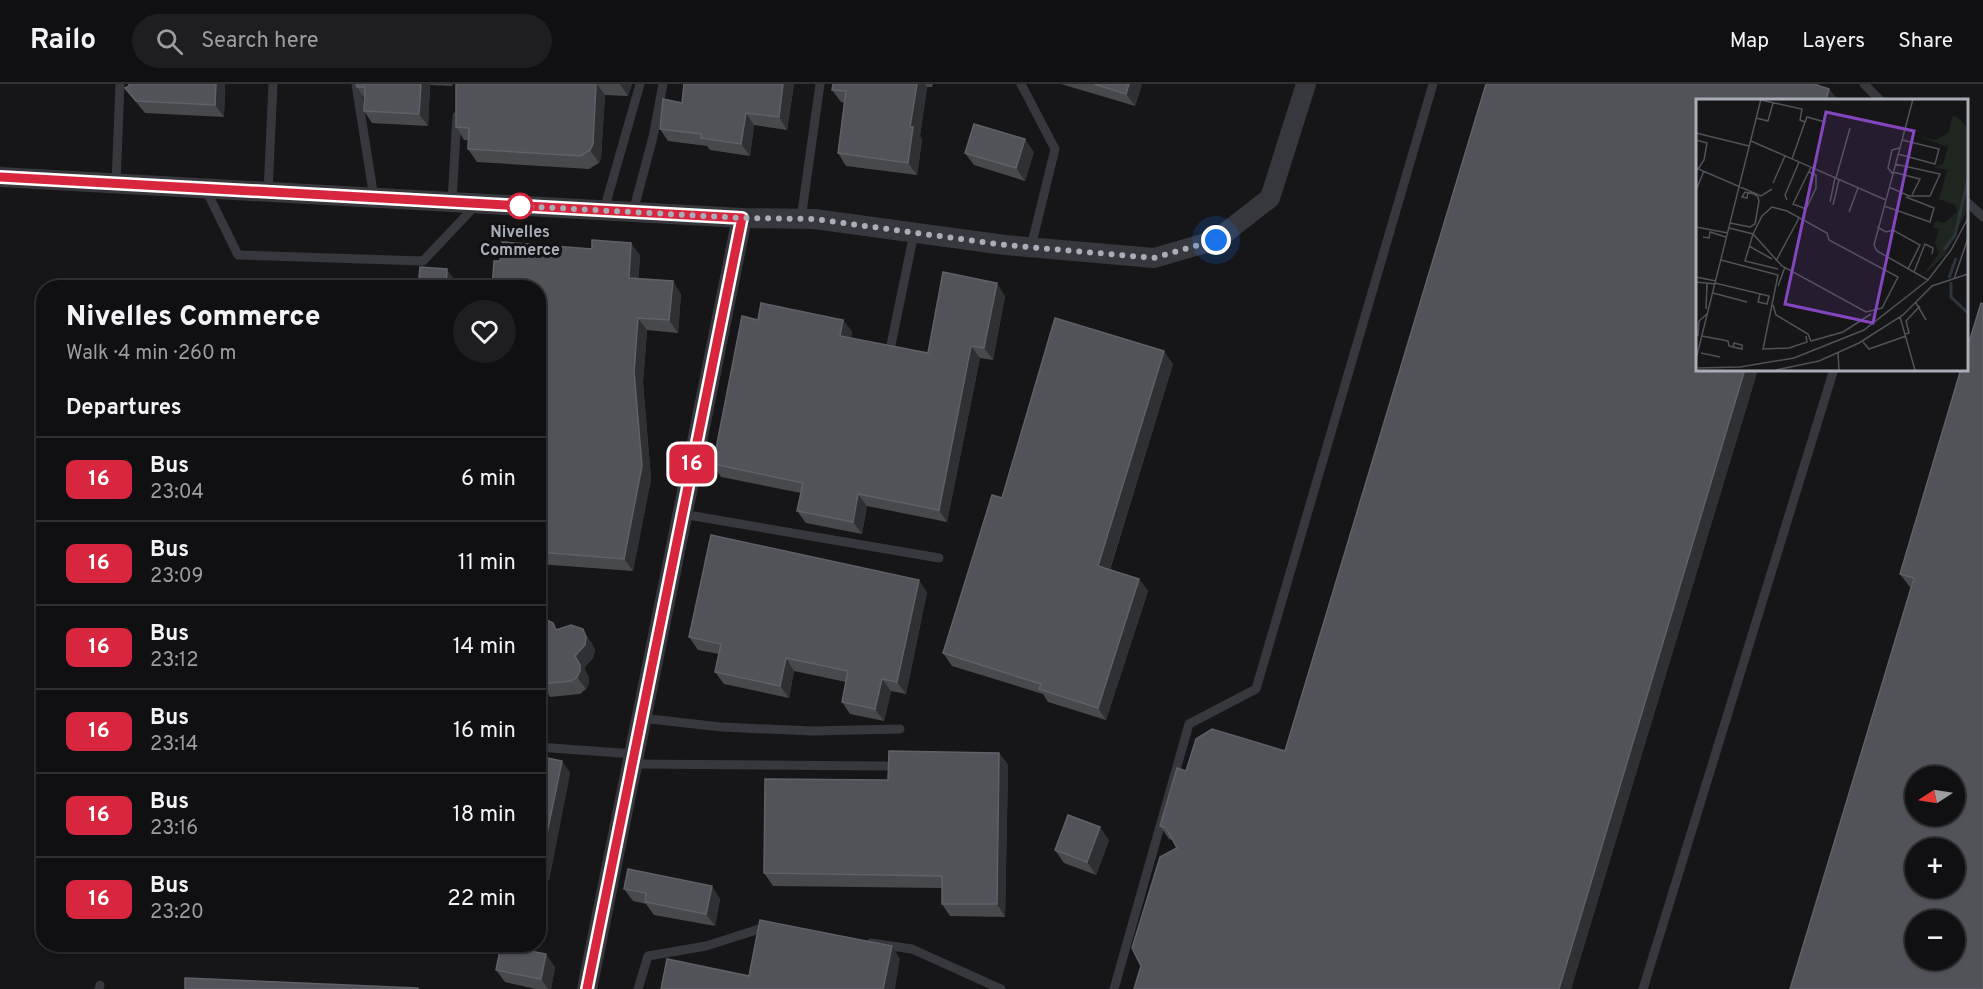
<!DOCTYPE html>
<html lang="en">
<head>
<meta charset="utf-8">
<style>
	:root { --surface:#101012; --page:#1e1e20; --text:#f1f3f6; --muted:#9c9d9f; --line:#303032 }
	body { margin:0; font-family:Overpass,sans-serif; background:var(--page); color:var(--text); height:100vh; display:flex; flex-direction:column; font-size:22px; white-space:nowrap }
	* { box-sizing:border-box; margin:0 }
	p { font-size:20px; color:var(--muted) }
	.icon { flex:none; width:33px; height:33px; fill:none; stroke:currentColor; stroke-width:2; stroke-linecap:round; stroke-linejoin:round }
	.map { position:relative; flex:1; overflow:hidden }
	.panel { position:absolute; left:36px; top:196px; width:510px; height:672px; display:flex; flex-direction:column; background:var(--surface); border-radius:24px; box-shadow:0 2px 4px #0004,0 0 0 2px var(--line) }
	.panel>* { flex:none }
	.badge { padding:0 12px; border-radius:9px; font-size:21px; line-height:39px }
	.needle { width:39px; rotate:258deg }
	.buttons { position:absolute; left:1905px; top:682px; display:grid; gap:12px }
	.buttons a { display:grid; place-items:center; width:60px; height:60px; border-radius:50%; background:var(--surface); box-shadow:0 2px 4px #0004,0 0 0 2px var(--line); font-size:30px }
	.you { position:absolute; width:30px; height:30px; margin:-15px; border:4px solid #fff; border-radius:50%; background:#1a73e8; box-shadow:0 0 0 9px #1a73e833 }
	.map>.badge { position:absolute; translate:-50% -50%; box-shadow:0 0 0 3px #fff }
	h2 { padding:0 30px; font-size:22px; line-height:54px }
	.round { display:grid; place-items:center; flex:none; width:63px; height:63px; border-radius:32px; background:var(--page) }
	.head { display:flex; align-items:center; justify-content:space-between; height:102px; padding:0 30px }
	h1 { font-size:28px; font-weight:800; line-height:45px }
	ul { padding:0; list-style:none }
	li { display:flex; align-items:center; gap:18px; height:84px; padding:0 30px; border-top:2px solid var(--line) }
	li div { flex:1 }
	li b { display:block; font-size:22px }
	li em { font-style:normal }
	li .badge { min-width:66px; font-weight:700; text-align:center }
	header { display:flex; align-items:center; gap:36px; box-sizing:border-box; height:84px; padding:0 30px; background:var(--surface); border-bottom:2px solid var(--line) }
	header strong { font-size:28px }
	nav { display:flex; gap:33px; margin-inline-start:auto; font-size:21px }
	.search { width:420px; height:54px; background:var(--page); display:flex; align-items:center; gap:15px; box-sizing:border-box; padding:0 21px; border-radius:33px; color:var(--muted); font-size:22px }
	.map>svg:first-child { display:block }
</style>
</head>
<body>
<header>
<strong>Railo</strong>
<div class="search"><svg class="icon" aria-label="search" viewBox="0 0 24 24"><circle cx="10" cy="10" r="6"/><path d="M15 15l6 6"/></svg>Search here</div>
<nav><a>Map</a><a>Layers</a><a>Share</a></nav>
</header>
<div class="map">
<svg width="1983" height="905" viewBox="0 0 1983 905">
	<rect width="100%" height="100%" fill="#161618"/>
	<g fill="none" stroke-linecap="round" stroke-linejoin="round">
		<!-- lane -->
		<g stroke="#37383d" stroke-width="9">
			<path d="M356,0L374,114"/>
			<path d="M1021,0L1055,65L1031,163"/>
			<path d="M1864,0L1880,16"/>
			<path d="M116,99L120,0"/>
			<path d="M205,104L238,171L423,177L476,121"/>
			<path d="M268,108L273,0"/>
			<path d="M1966,117L1983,133"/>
			<path d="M452,118L457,32"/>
			<path d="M604,126L640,0"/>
			<path d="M633,128L653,53L663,0"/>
			<path d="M801,135L820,0"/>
			<path d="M890,266L914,149"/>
			<path d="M682,430L939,474"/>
			<path d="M641,634L721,643L812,647L900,645"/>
			<path d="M538,663L634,670"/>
			<path d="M632,680L886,682"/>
			<path d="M871,859L912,865L1001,905"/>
			<path d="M99,905L100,901"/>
			<path d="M638,905L648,872L706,862L769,842"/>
			<path d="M1114,905L1189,640L1256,605L1433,0"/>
			<path d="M1643,905L1834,285"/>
		</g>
		<!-- street -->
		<g stroke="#37383d" stroke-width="20">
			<path d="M0,93L742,134L814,135L1005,161L1154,174L1216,156L1270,114L1306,0"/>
			<path d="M587,905L742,134"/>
		</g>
	</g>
	<!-- wall -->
	<g fill="#47494d">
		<path d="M129,0H228H225L224,33L145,29L125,4L129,2Z"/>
		<path d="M356,0H453L452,2L430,1L428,42L372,39L364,27L365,15L357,3Z"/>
		<path d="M456,0H632L628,12L605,11L601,73L599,79L589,85L477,78L468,65L469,56H464L456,43Z"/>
		<path d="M794,0L787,46L754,41L750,72L710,66L707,62L668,57L660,45L682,19Z"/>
		<path d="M833,0H933L932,3H927L920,52L922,56L917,91L846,82L838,69L845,19L841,18L832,6Z"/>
		<path d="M1061,0H1142L1135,22Z"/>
		<path d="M1486,0H1814L1829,5L1838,16H1698V285H1758L1571,905H1134L1141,882L1132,864L1160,773L1177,764L1173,756L1169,755L1160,742L1177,684L1186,687L1196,655L1212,645L1285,667Z"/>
		<path d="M1034,68L1025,97L974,81L965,69Z"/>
		<path d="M631,159L640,172L638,195L681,210L678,249L647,246L643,299L651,395L633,487L538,480V204L500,177Z"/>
		<path d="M1005,212L993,276L980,274L947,438L867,422L862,450L806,439L797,427L801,409L721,393L713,380L758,236H843L852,248L851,254L928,269Z"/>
		<path d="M1983,220L1911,503L1909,502L1900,490Z"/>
		<path d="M1173,280L1110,486L1139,495L1148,507L1106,636L1048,618L1043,610L952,582L943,569L1002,414Z"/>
		<path d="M927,508L906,610L891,607L884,637L850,630L842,618L846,598L794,587L789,614L724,600L715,588L719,570L698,566L689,553Z"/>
		<path d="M538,535L553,539L557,546L591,558L595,566L593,574L584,584L589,594V599L586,605L580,610L550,613L545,605L538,602Z"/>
		<path d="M999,669L1008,681L1005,833L950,832L942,820V804L773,802L764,789L888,696Z"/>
		<path d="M538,672L562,677L570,689L549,796L538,794Z"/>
		<path d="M1109,756L1096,791L1064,779L1055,766Z"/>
		<path d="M624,805L720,815L715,842L654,831L646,820L633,817Z"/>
		<path d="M525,862L528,866L555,883L551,905H536L505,898L496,886Z"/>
	</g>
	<!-- shaded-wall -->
	<g fill="#2f3033">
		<path d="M216,0H225L224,33L215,21Z"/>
		<path d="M421,0H430V1L428,42L419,30Z"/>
		<path d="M596,0H597L605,11L601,73L599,79L590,66Z"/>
		<path d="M620,0H632L628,12Z"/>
		<path d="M783,0H794L787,46L779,33Z"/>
		<path d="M917,0H925L927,3L920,52L922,56L917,91L908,79L910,43Z"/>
		<path d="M1129,0H1142L1135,22L1126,10Z"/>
		<path d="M1829,5L1838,16H1826Z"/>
		<path d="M746,29L754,41L750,72L741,60Z"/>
		<path d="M1025,55L1034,68L1025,97L1016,84Z"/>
		<path d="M631,159L640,172L638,207L629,194Z"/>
		<path d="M447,185L456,198L455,204H446Z"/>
		<path d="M673,197L681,210L678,249L669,236Z"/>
		<path d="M997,199L1005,212L993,276L984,264Z"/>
		<path d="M638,234L647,246L643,299L651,395L633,487L624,475Z"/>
		<path d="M843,236L852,248L849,264L840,252Z"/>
		<path d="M971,262L980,274L947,438L939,426Z"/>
		<path d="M1164,267L1173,280L1107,494L1098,482Z"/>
		<path d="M1745,285H1758L1571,905H1559Z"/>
		<path d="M858,410L867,422L862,450L853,438Z"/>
		<path d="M1139,495L1148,507L1106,636L1098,624Z"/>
		<path d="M919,496L927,508L906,610L897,598Z"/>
		<path d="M583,545L591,558L595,566L593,574L584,584L589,594V599L586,605L577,593L575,572Z"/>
		<path d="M786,574L794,587L789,614L780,602Z"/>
		<path d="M882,595L891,607L884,637L875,625Z"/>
		<path d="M999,669L1008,681L1005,833L997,820Z"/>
		<path d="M562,677L570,689L549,796L540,783Z"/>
		<path d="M1100,743L1109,756L1096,791L1087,778Z"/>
		<path d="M712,802L720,815L715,842L706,830Z"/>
		<path d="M892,862L900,875L895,905H883Z"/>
		<path d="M546,870L555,883L551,905H548L541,895Z"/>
	</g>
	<!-- building -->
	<g fill="#525359" stroke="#5f6168" stroke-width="1.5" fill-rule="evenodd">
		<path d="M129,0H216L215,21L136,17L125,4L129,2Z"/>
		<path d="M356,0H421L419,30L364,27L365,3H357Z"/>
		<path d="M456,0H596L593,60L590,66L581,72L468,65L469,44L456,43Z"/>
		<path d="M684,0H783L779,33L746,29L741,60L701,54V50L660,45L663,15L682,19Z"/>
		<path d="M833,0H917L910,43H913L908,79L838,69L846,7L832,6Z"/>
		<path d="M1094,0H1129L1126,10Z"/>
		<path d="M1486,0H1814L1829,5L1826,16H1698V285H1745L1559,905H1134L1141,882L1132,864L1160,773L1177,764L1166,744L1160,742L1177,684L1186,687L1196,655L1212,645L1285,667Z"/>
		<path d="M974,40L1025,55L1016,84L965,69Z"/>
		<path d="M592,156L631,159L629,194L673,197L669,236L638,234L634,287L642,382L624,475L538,468V204H492L494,177H500L502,158L592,165Z"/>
		<path d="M420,183L447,185L446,204H418Z"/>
		<path d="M943,188L997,199L984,264L971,262L939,426L858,410L853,438L797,427L803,399L713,380L742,232L758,236L761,219L843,236L840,252L928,269Z"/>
		<path d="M72,198L156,204H72Z"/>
		<path d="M1981,219L1983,220V905H1790L1914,494L1900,490L1961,285H1966V268ZM1916,693H1954V732H1916ZM1916,765H1954V804H1916ZM1916,837H1954V876H1916Z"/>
		<path d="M1055,234L1164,267L1098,482L1139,495L1098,624L1039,605L1041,600L943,569L992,411L1002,414Z"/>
		<path d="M711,451L919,496L897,598L882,595L875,625L842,618L848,587L786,574L780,602L715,588L721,560L689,553Z"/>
		<path d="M538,535H545L553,539L556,546L571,541L583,545L586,553L585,561L575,572L580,581V587L577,593L571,597L541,600L542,596L538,594Z"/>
		<path d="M889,667L999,669L997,820H942V792L764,789L765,695L888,696Z"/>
		<path d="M538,672L562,677L540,783H538Z"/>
		<path d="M1068,731L1100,743L1087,778L1055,766Z"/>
		<path d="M628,785L712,802L706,830L645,818L646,809L624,805Z"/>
		<path d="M760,836L892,862L883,905H661L667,875L749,892Z"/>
		<path d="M501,861H519L525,862V866L546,870L541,895L496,886Z"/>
		<path d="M185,894L418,904V905H185Z"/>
	</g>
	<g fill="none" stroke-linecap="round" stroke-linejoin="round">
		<defs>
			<path id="line" d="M0,93L742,134L587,905"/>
		</defs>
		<!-- line casing -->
		<use href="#line" stroke="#fff" stroke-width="14"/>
		<!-- line -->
		<use href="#line" stroke="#d7263d" stroke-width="9"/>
		<!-- walk -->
		<path stroke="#a8adb8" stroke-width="6" stroke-dasharray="0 10.8" d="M520,122L742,134L814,135L1005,161L1154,174L1216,156"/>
	</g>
	<!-- markers -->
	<circle fill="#fff" stroke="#d7263d" stroke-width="3" cx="520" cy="122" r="12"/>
	<g text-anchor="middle" stroke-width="6" stroke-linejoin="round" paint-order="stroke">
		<!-- stop labels -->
		<g font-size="16" font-weight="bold" fill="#a8adb8" stroke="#111113">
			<text x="520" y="153">Nivelles<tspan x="520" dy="18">Commerce</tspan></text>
		</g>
	</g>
	<!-- overview -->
	<g transform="translate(1696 15)">
		<rect width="272" height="272" fill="#161618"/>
		<path d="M260,17L271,28V111L248,157L228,176L243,154L239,144L243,130L237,129L240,122L248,124L261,113L259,106L243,100L251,71L238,68L247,65L252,48L221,37L240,41L253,33L256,18Z" fill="#1e261f"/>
		<path fill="none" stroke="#2c353c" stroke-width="3" d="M248,151L259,136L272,80M253,179L260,159M255,183V198L272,214"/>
		<path fill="none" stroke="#505258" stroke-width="1.5" d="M217,0L178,146L181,152L232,181M65,1L106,10L104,21L109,23L96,60M60,19L72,22L77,4M109,23L111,18L129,23M0,34L53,47M0,41L11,44L8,61L2,70M55,42L190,101M202,55L239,65L243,50L206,41M0,69L65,97L76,90M113,73L120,76V89L110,110L97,105L115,68M197,73L224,80L216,96M197,75L192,69L196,51L203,49M140,79L154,29M77,84L89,57M193,88L213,97H234L244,75L199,65M0,91L8,72M91,101L89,96L103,63M134,103L139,79M137,106L143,81M188,107L234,123L238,109L210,98M153,113L162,89M34,124L54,128L59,125L63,102L62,98L58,95L49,93L46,98L51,99L52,93M0,128L32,134M181,128L190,133L197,131L224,146L212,170M33,129L57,135L86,167L170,213L186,209L202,178L133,141L131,134L91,112L76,108L66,117L57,135L49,162L82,170M7,138L13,139L14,133L30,138M53,147L76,160M25,161L82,176L67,250L93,249L111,243L110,237M80,162L103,119M218,173L229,145L237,149L236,155M0,178L20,182M258,180L272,139M0,183L19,185M19,184L73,197L71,205L62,203L64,195M82,187L89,168M17,194L51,203M220,204L230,221M77,206L80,216L112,235L115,242L147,233L175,215M10,210L11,185M204,218L219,271M209,235L213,234L210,222L224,207M2,237L3,222L12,214M6,237L32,242L33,247L37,248L46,250V246L38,244L37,248M167,243L173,250L210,237M142,253L143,271M5,254L24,258M0,260L65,0M2,269L44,268L98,259L168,231L232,181L255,151L272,119M80,271L123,262L163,244L207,216L236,187L272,175"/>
		<path fill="#8446be" fill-opacity="0.15" stroke="#8446be" stroke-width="3" d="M130,13L218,32L177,224L89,205Z"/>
		<rect width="272" height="272" fill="none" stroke="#a8adb8" stroke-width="3"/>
	</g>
</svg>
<div class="buttons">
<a><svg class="needle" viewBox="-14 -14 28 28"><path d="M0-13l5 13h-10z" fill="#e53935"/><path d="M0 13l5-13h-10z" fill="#9c9d9f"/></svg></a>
<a>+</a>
<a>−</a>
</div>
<div class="you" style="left:1216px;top:156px"></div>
<b class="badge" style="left:692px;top:380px;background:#d7263d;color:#fff">16</b>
<section class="panel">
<div class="head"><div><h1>Nivelles Commerce</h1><p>Walk · 4 min · 260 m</p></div><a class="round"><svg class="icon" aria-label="heart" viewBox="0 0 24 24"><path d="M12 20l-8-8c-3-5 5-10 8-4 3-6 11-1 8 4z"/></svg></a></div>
<h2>Departures</h2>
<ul>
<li><span class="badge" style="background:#d7263d;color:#fff">16</span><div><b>Bus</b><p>23:04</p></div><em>6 min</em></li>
<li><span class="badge" style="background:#d7263d;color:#fff">16</span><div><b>Bus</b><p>23:09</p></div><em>11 min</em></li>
<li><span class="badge" style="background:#d7263d;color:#fff">16</span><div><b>Bus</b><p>23:12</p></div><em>14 min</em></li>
<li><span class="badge" style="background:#d7263d;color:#fff">16</span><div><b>Bus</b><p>23:14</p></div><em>16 min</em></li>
<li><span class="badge" style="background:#d7263d;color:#fff">16</span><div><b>Bus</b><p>23:16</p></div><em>18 min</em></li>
<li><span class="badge" style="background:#d7263d;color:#fff">16</span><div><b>Bus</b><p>23:20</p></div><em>22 min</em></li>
</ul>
</section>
</div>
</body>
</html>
